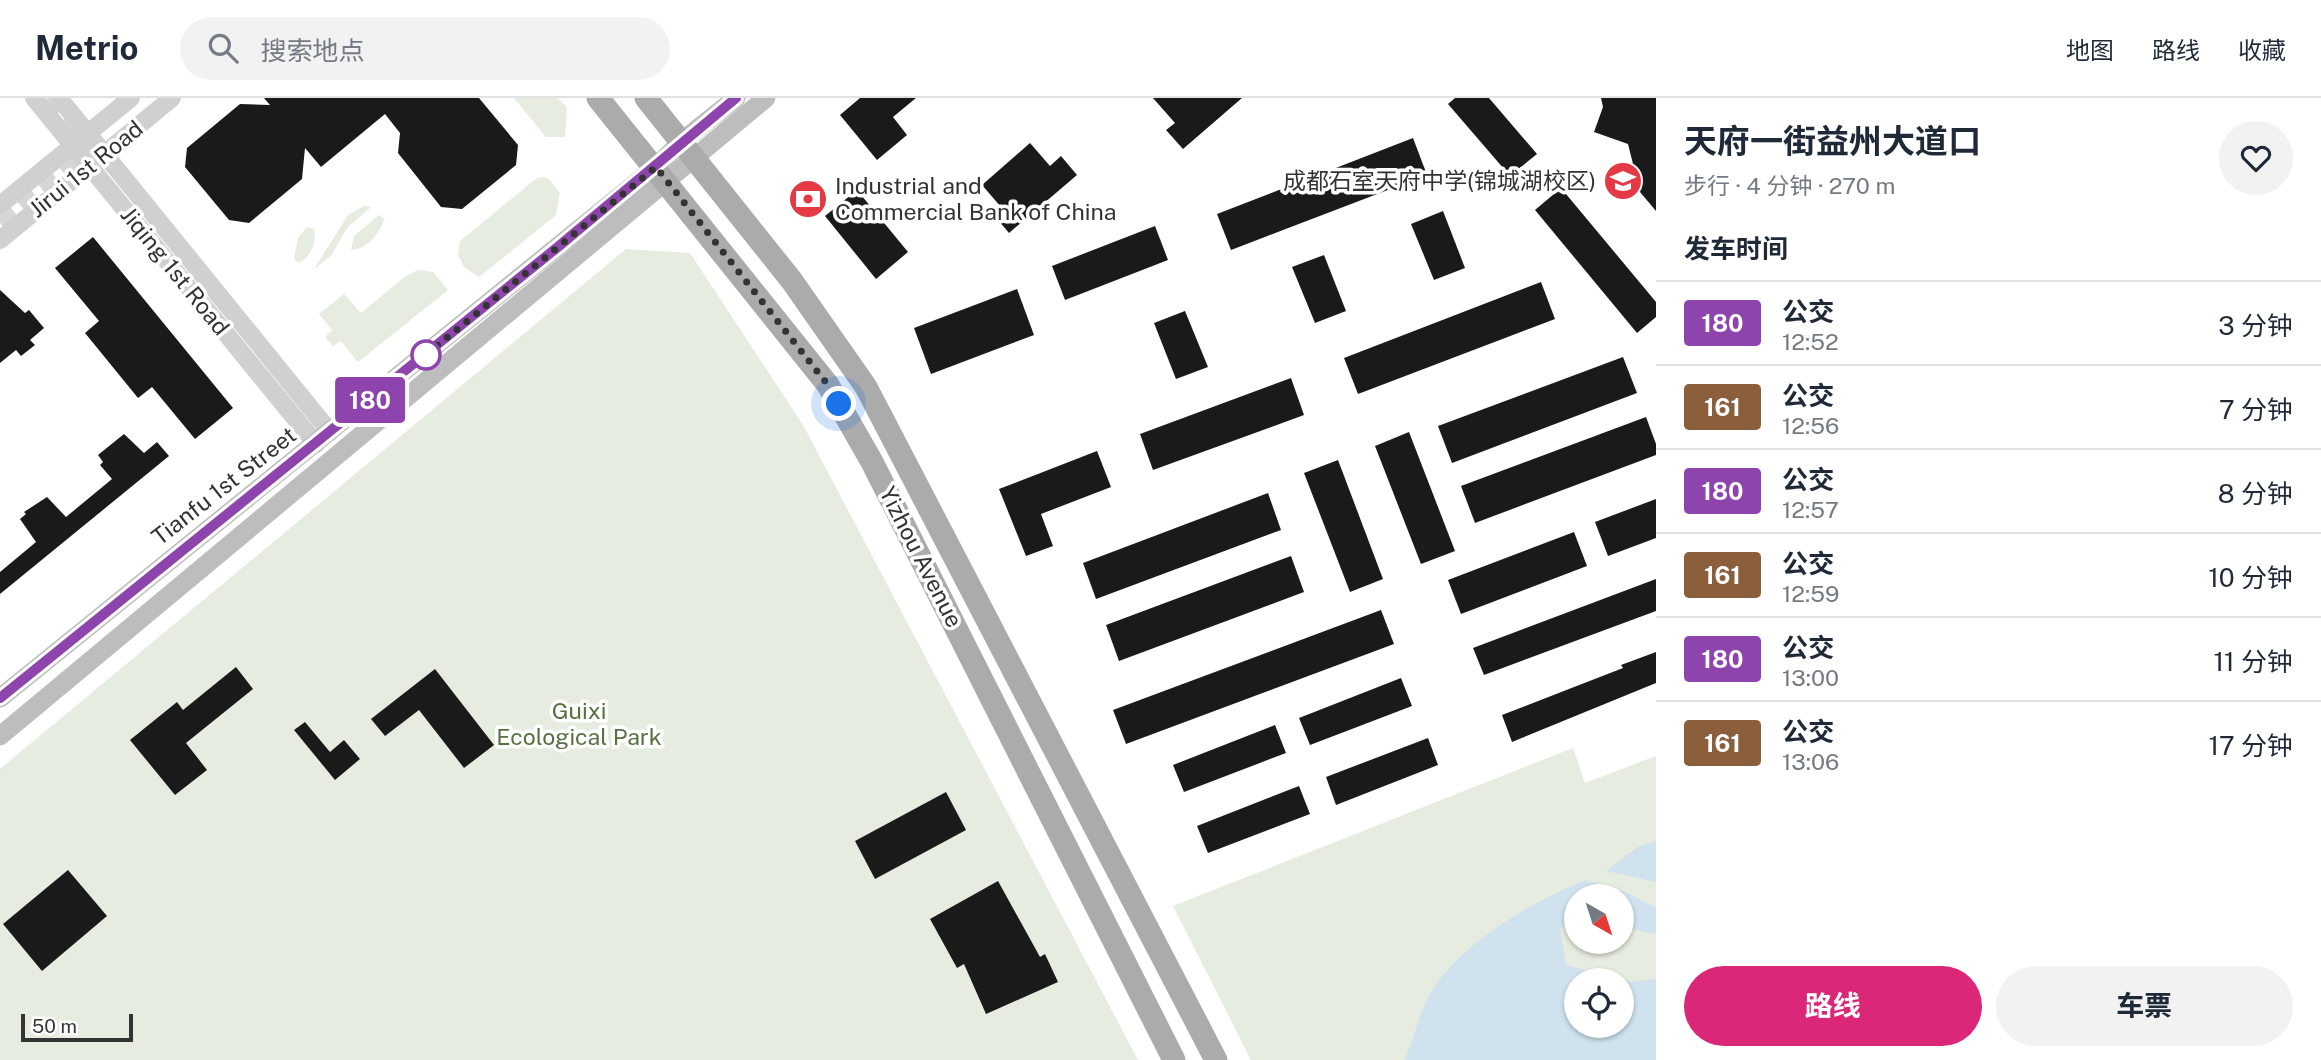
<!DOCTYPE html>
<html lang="zh">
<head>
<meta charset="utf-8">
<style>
	:root { --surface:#fff; --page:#f2f2f3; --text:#1f2937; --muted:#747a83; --line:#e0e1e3; --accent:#db2777 }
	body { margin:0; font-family:"Public Sans","Noto Sans SC",sans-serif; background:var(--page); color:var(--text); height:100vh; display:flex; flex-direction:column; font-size:26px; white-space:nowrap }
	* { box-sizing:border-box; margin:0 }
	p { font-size:23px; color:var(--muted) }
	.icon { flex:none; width:38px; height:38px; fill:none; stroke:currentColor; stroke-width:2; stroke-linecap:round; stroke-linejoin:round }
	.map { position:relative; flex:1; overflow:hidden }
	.sheet { display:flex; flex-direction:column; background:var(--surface); width:665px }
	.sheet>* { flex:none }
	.badge { padding:0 14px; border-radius:5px; font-size:24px; line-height:46px }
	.needle { width:46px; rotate:141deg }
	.controls { position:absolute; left:1564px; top:786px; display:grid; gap:14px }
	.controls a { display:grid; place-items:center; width:70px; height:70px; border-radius:50%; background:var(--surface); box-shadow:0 2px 5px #0004; font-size:35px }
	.scale { position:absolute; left:21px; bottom:18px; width:112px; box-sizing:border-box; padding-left:7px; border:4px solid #333; border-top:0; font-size:19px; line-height:24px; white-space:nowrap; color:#333; -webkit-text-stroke:5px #fff; paint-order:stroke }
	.you { position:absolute; width:35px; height:35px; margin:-18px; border:5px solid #fff; border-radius:50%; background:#1a73e8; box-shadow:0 0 0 10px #1a73e833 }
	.map>.badge { position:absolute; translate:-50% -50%; box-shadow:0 0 0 4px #fff }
	h2 { padding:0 28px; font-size:26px; line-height:63px }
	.round { display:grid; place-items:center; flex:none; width:74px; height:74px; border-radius:37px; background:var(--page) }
	.head { display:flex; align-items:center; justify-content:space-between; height:119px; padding:0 28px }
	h1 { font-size:33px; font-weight:700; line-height:52px }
	.cta { display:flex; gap:14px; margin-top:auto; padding:14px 28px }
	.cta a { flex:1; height:80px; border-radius:42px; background:var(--accent); color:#fff; font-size:28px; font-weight:700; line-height:80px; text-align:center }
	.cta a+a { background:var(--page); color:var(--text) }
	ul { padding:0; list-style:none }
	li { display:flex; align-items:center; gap:21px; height:84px; padding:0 28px; border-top:2px solid var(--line) }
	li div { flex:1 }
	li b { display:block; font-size:26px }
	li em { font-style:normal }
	li .badge { min-width:77px; font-weight:700; text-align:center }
	header { display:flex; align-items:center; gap:42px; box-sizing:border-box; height:98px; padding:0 35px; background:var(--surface); border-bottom:2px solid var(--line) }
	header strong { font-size:33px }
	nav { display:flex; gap:38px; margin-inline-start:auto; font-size:24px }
	.search { width:490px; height:63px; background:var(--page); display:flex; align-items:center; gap:18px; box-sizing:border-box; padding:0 24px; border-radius:38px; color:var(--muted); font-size:26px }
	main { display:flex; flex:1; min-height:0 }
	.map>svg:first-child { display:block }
</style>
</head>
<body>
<header>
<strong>Metrio</strong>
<div class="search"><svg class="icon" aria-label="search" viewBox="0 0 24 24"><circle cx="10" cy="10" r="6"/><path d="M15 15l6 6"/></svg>搜索地点</div>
<nav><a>地图</a><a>路线</a><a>收藏</a></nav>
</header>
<main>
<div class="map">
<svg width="1656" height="962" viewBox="0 0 1656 962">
	<rect width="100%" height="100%" fill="#fff"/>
	<!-- green -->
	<g fill="#e6ecdf" fill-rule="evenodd">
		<path d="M514,0H558L567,10L565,39H546Z"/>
		<path d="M543,79L549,81L560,95L556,117L479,179L464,169L458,157L460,143L537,80Z"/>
		<path d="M364,108L371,109L347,130L331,158L314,171L348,117Z"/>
		<path d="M379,117L384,121C381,135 365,152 351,152L354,138Z"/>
		<path d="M307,129L314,131C317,143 311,159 299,165L294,161L298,140Z"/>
		<path d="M626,151L690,155L803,327L1138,962H0V671Z"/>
		<path d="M418,172L433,174L448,192L358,264L341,243L333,248L325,239L332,232L319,216L344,196L361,215L406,178Z"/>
		<path d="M1573,650L1585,685L1656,658V962H1251L1173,808ZM1577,798H1622V844H1577ZM1577,882H1622V928H1577Z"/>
	</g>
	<!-- water -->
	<g fill="#cfe2ee" fill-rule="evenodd">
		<path d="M1656,743V784L1606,773L1638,749Z"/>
		<path d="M1586,782L1628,795L1656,810V836L1622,829V798H1577V823L1560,830L1566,867L1630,884L1656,881V962H1405C1414,940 1420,911 1433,891C1462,845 1536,801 1586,782ZM1577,882H1622V928H1577Z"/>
	</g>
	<!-- building -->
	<g fill="#1a1a1a">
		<path d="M264,0H479L518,47L516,67L462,111L441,109L398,55L400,35L385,16L321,69L305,50L302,81L249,125L229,122L185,69L187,50L240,6L270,7Z"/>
		<path d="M860,0H916L893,19L907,37L877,62L840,17Z"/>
		<path d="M1153,0H1242L1183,51L1166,32L1175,25Z"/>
		<path d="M1455,0H1489L1537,56L1510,78L1448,6Z"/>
		<path d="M1601,0H1656V113L1640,94L1628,46L1594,34L1603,9Z"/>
		<path d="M1413,40L1427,77L1231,152L1217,116Z"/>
		<path d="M1030,45L1050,68L1061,58L1077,77L1009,135L993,116L1001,109L982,87Z"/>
		<path d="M1561,90L1656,204V219L1637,235L1535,112Z"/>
		<path d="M857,92L908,154L876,181L825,118Z"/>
		<path d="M1443,113L1465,170L1434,182L1411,126Z"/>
		<path d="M1155,128L1168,162L1065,202L1052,168Z"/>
		<path d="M93,139L233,310L195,341L152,289L138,300L85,235L99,223L55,170Z"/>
		<path d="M1324,157L1346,213L1315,225L1292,169Z"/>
		<path d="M1541,184L1555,221L1358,296L1344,260Z"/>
		<path d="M1017,191L1034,237L931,276L914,230Z"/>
		<path d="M0,192L25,215L29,212L44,230L30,242L35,247L21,258L16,252L0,265Z"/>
		<path d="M1185,213L1208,269L1176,281L1154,225Z"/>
		<path d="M1623,259L1637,295L1452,365L1438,328Z"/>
		<path d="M1291,280L1304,317L1153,372L1140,336Z"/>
		<path d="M1646,319L1656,346V357L1475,425L1461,388Z"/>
		<path d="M1409,334L1455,453L1421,466L1375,348Z"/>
		<path d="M124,336L144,355L157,344L169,358L0,496V474L36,444L20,421L26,416L24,414L47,399L66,419L112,381L100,367L103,364L98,357Z"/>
		<path d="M1097,353L1111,389L1041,416L1053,448L1026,458L999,391Z"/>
		<path d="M1338,362L1383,481L1350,494L1304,375Z"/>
		<path d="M1268,395L1281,432L1096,501L1083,465Z"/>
		<path d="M1656,401V440L1608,458L1595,424Z"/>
		<path d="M1574,434L1587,468L1461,516L1448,482Z"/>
		<path d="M1291,458L1304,494L1119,563L1106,527Z"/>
		<path d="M1656,481V513L1484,577L1473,550Z"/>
		<path d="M1381,512L1394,546L1126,646L1113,612Z"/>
		<path d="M1656,554V585L1512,644L1502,617L1623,570L1621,567Z"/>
		<path d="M236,569L253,591L186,645L207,672L175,697L130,642L177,604L183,612Z"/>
		<path d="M435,571L494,647L464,670L419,612L385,638L371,621Z"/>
		<path d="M1401,580L1412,608L1310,647L1299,620Z"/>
		<path d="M305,624L330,654L344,642L360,661L335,682L294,632Z"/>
		<path d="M1275,627L1286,655L1184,694L1173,667Z"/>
		<path d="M1428,640L1438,667L1336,707L1326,679Z"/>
		<path d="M1299,688L1310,716L1208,755L1197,728Z"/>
		<path d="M946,694L966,732L875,781L855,743Z"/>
		<path d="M68,772L107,818L42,873L3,826Z"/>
		<path d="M998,783L1040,859L1045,856L1058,884L986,916L964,866L957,870L930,821Z"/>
	</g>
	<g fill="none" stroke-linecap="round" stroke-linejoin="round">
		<!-- tertiary-tunnel -->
		<path stroke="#d6d6d6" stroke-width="18" stroke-dasharray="18 9" stroke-linecap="butt" d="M0,125L88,51L47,0"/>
		<!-- tertiary -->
		<g stroke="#d0d0d0" stroke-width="18">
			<path d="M34,0L316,346"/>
			<path d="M59,0L330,334"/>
			<path d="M0,107L131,0"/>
			<path d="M0,142L172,0"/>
		</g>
		<!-- secondary -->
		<g stroke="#bdbdbd" stroke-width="19">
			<path d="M0,600L656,69L681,44L736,0"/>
			<path d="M0,638L766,0"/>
		</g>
		<!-- primary -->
		<g stroke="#ababab" stroke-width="23">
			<path d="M598,0L828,287L872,364L1174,962"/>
			<path d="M646,0L792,183L866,289L1216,962"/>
		</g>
	</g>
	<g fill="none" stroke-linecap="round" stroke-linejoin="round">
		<defs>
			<path id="line" d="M0,600L559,148L736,0"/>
		</defs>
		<!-- line casing -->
		<use href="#line" stroke="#fff" stroke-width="16"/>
		<!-- line -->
		<use href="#line" stroke="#8e44ad" stroke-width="10"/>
		<!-- walk -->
		<path stroke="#333" stroke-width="7" stroke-dasharray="0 12.6" d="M426,257L417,264L656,69L828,287L839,306"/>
	</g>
	<!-- icons -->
	<defs>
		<symbol id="school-disc" viewBox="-11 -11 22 22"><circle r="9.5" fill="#e63946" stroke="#fff"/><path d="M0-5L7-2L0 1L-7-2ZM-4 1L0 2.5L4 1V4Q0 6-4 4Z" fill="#fff"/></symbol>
		<symbol id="bank-disc" viewBox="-11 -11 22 22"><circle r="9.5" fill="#e63946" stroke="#fff"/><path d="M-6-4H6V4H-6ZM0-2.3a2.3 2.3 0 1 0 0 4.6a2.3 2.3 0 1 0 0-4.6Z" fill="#fff"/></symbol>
	</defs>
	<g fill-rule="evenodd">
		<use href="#school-disc" x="1601" y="61" width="44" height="44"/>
		<use href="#bank-disc" x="786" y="79" width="44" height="44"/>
	</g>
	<!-- markers -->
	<circle fill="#fff" stroke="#8e44ad" stroke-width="3.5" cx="426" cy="257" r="14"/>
	<g text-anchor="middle" stroke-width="7" stroke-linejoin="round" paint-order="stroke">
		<!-- street labels -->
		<g font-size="23" fill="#333" stroke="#fff">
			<text transform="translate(86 71) rotate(-39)" y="8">Jirui 1st Road</text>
			<text transform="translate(175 173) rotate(51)" y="8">Jiqing 1st Road</text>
			<text transform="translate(224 388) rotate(-38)" y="8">Tianfu 1st Street</text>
			<text transform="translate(921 459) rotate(63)" y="8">Yizhou Avenue</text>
		</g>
		<!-- poi labels -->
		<g font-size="23" fill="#333" stroke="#fff" text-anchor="end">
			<text x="1596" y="91">成都石室天府中学(锦城湖校区)</text>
			<text x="835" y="96" text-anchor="start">Industrial and<tspan x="835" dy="26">Commercial Bank of China</tspan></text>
		</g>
		<!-- park labels -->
		<g font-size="23" fill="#56703f" stroke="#fff">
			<text x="579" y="621">Guixi<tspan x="579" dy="26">Ecological Park</tspan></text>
		</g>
	</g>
</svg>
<div class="controls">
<a><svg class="needle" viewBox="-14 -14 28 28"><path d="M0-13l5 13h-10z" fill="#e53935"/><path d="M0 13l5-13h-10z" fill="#747a83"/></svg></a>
<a><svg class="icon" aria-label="locate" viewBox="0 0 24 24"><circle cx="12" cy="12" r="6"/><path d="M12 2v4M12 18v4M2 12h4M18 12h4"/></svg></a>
</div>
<div class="scale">50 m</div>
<div class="you" style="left:839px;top:306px"></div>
<b class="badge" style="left:370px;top:302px;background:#8e44ad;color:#fff">180</b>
</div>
<section class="sheet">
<div class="head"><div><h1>天府一街益州大道口</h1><p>步行 · 4 分钟 · 270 m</p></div><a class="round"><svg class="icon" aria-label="heart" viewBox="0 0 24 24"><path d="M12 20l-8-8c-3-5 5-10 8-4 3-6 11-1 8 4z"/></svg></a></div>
<h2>发车时间</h2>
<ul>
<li><span class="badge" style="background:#8e44ad;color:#fff">180</span><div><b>公交</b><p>12:52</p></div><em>3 分钟</em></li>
<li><span class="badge" style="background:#8b5e3c;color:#fff">161</span><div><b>公交</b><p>12:56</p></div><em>7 分钟</em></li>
<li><span class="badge" style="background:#8e44ad;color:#fff">180</span><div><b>公交</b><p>12:57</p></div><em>8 分钟</em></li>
<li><span class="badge" style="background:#8b5e3c;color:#fff">161</span><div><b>公交</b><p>12:59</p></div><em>10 分钟</em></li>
<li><span class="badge" style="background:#8e44ad;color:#fff">180</span><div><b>公交</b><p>13:00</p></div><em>11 分钟</em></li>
<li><span class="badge" style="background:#8b5e3c;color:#fff">161</span><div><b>公交</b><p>13:06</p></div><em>17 分钟</em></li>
</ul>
<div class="cta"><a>路线</a><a>车票</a></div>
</section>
</main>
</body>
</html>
